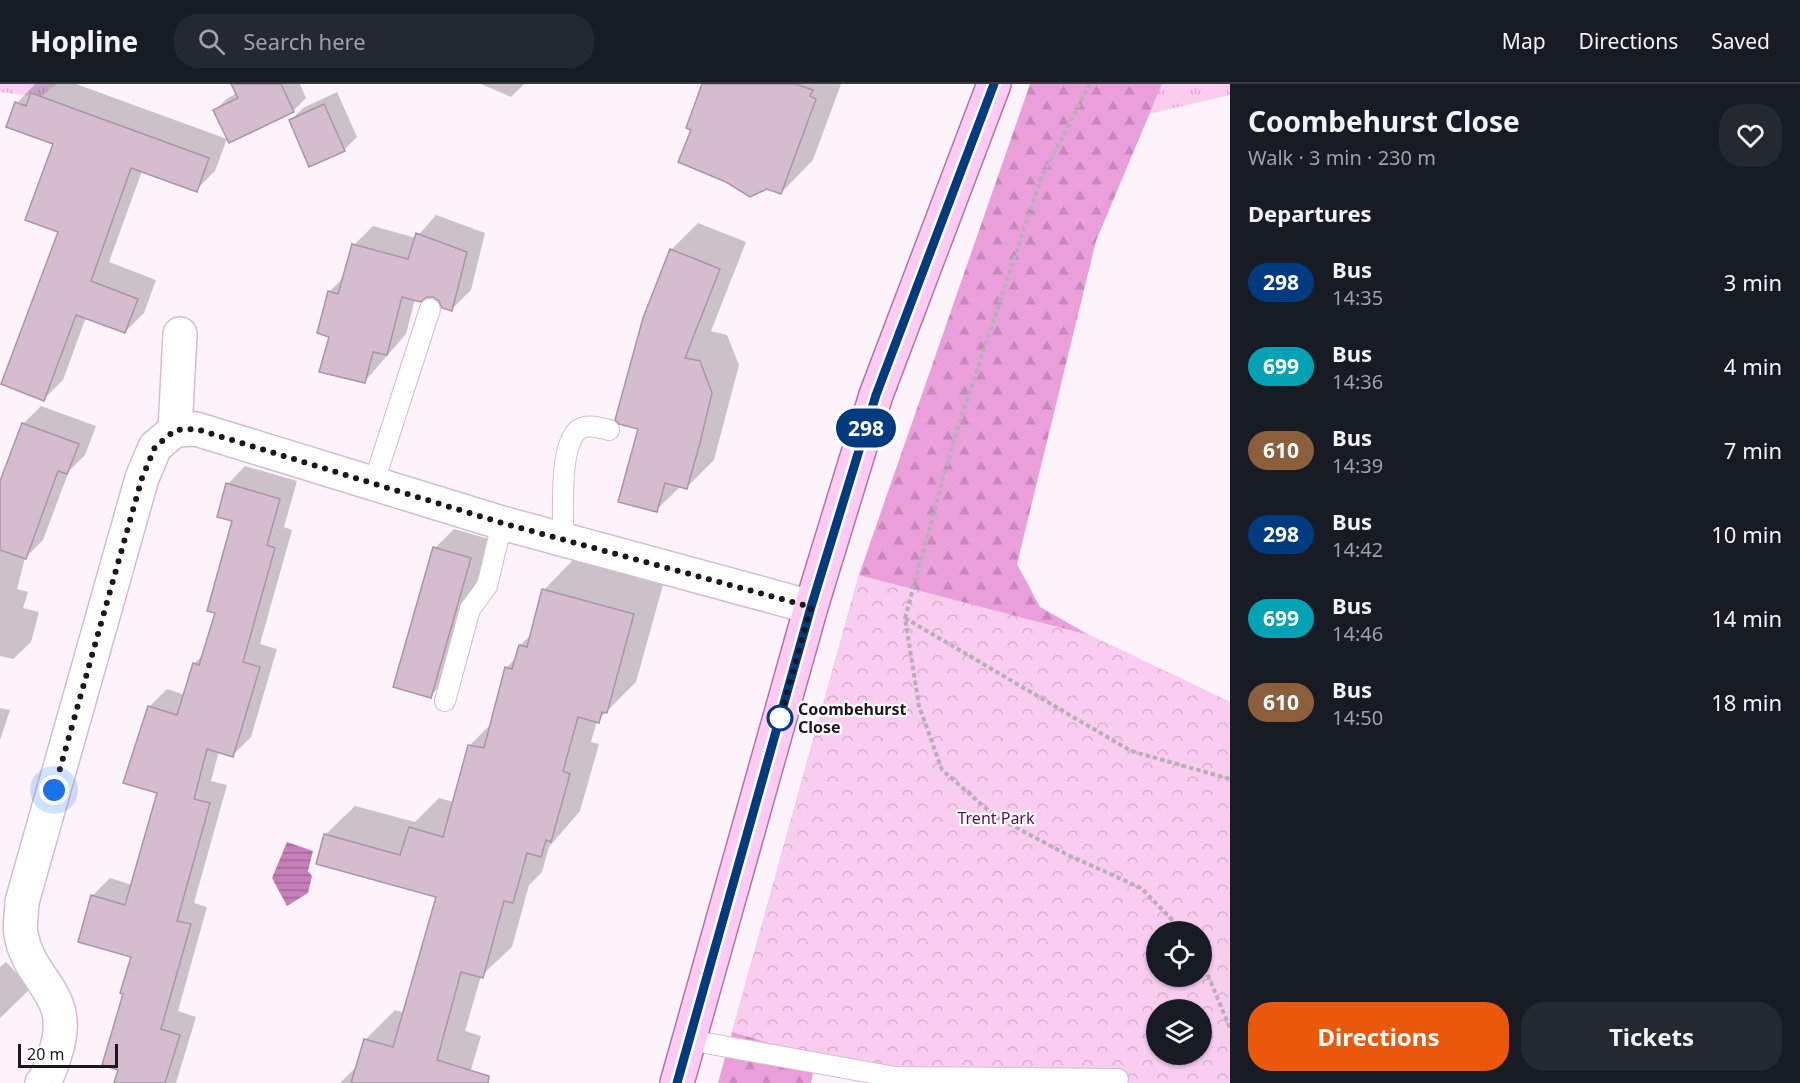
<!DOCTYPE html>
<html lang="en">
<head>
<meta charset="utf-8">
<style>
	:root { --surface:#171b24; --page:#242831; --text:#f1f3f6; --muted:#9ea1a6; --line:#363941; --accent:#ea580c }
	body { margin:0; font-family:"Noto Sans",sans-serif; background:var(--page); color:var(--text); height:100vh; display:flex; flex-direction:column; font-size:22px; white-space:nowrap }
	* { box-sizing:border-box; margin:0 }
	p { font-size:20px; color:var(--muted) }
	.icon { flex:none; width:33px; height:33px; fill:none; stroke:currentColor; stroke-width:2; stroke-linecap:round; stroke-linejoin:round }
	.map { position:relative; flex:1; overflow:hidden }
	.side { display:flex; flex-direction:column; background:var(--surface); width:570px }
	.side>* { flex:none }
	.badge { padding:0 12px; border-radius:20px; font-size:21px; line-height:39px }
	.buttons { position:absolute; left:1146px; top:837px; display:grid; gap:12px }
	.buttons a { display:grid; place-items:center; width:66px; height:66px; border-radius:50%; background:var(--surface); box-shadow:0 2px 4px #0004; font-size:30px }
	.scale { position:absolute; left:18px; bottom:15px; width:100px; box-sizing:border-box; padding-left:6px; border:3px solid #1f161d; border-top:0; font-size:16px; line-height:21px; white-space:nowrap; color:#1f161d; -webkit-text-stroke:4px #fff; paint-order:stroke }
	.you { position:absolute; width:30px; height:30px; margin:-15px; border:4px solid #fff; border-radius:50%; background:#1a73e8; box-shadow:0 0 0 9px #1a73e833 }
	.map>.badge { position:absolute; translate:-50% -50%; box-shadow:0 0 0 3px #fff }
	h2 { padding:0 18px; font-size:22px; line-height:54px }
	.round { display:grid; place-items:center; flex:none; width:63px; height:63px; border-radius:24px; background:var(--page) }
	.overview { display:flex; align-items:center; justify-content:space-between; height:102px; padding:0 18px }
	h1 { font-size:28px; font-weight:700; line-height:45px }
	.button { display:flex; gap:12px; margin-top:auto; padding:12px 18px }
	.button a { flex:1; height:69px; border-radius:24px; background:var(--accent); color:#fff; font-size:24px; font-weight:700; line-height:69px; text-align:center }
	.button a+a { background:var(--page); color:var(--text) }
	ul { padding:0; list-style:none }
	li { display:flex; align-items:center; gap:18px; height:84px; padding:0 18px }
	li div { flex:1 }
	li b { display:block; font-size:22px }
	li em { font-style:normal }
	li .badge { min-width:66px; font-weight:700; text-align:center }
	header { display:flex; align-items:center; gap:36px; box-sizing:border-box; height:84px; padding:0 30px; background:var(--surface); border-bottom:2px solid var(--line) }
	header strong { font-size:28px }
	nav { display:flex; gap:33px; margin-inline-start:auto; font-size:21px }
	.search { width:420px; height:54px; background:var(--page); display:flex; align-items:center; gap:15px; box-sizing:border-box; padding:0 21px; border-radius:24px; color:var(--muted); font-size:22px }
	main { display:flex; flex:1; min-height:0 }
	.map>svg:first-child { display:block }
</style>
</head>
<body>
<header>
<strong>Hopline</strong>
<div class="search"><svg class="icon" aria-label="search" viewBox="0 0 24 24"><circle cx="10" cy="10" r="6"/><path d="M15 15l6 6"/></svg>Search here</div>
<nav><a>Map</a><a>Directions</a><a>Saved</a></nav>
</header>
<main>
<div class="map">
<svg width="1230" height="999" viewBox="0 0 1230 999">
	<defs>
		<pattern id="grass-tufts" width="24" height="20" patternUnits="userSpaceOnUse" patternTransform="scale(1.5)"><rect width="24" height="20" fill="#f9cdef"/><path d="M3 7l-1-3M5 7V3M7 7l1-3M15 17l-1-3M17 17v-4M19 17l1-3" fill="none" stroke="#d5afcc"/></pattern>
		<pattern id="forest-firs" width="22" height="20" patternUnits="userSpaceOnUse" patternTransform="scale(1.5)"><rect width="22" height="20" fill="#ea9fdb"/><path d="M5 1l3.5 6h-7zM16 11l3.5 6h-7z" fill="#c888bc"/></pattern>
		<pattern id="park-crowns" width="20" height="18" patternUnits="userSpaceOnUse" patternTransform="scale(1.5)"><rect width="20" height="18" fill="#f9cdef"/><path d="M2 6a3 3 0 1 1 6 0M12 15a3 3 0 1 1 6 0" fill="none" stroke="#d5afcc"/></pattern>
		<pattern id="water-rules" width="6" height="5" patternUnits="userSpaceOnUse" patternTransform="scale(1.5)"><rect width="6" height="5" fill="#c77fb9"/><path d="M0 2.5h6" fill="none" stroke="#a16796"/></pattern>
	</defs>
	<rect width="100%" height="100%" fill="#fdf3fa"/>
	<!-- grass -->
	<g fill="url(#grass-tufts)">
		<path d="M0,0H57L40,13L0,8Z"/>
		<path d="M1162,0H1230V11L1149,30Z"/>
	</g>
	<!-- forest -->
	<path fill="url(#forest-firs)" fill-rule="evenodd" d="M1030,0H1162L1096,157L1017,480L1040,523L1089,551L1230,618V999L816,974L811,999H718L859,491ZM1156,848H1202V892H1156ZM1156,926H1202V970H1156Z"/>
	<!-- park -->
	<path fill="url(#park-crowns)" fill-rule="evenodd" d="M859,491L1089,551L1230,618V999H1107L877,984L816,973L732,948ZM1156,848H1202V892H1156ZM1156,926H1202V970H1156Z"/>
	<!-- water -->
	<path fill="url(#water-rules)" d="M287,758L313,767L308,787L312,792L308,809L287,822L272,794Z"/>
	<!-- shadow -->
	<g fill="#0003">
		<path d="M35,0H76L227,55L215,87L196,106L142,87L109,178L156,196L144,229L125,248L86,233L63,296L44,315L60,147L55,59L8,42L17,19Z"/>
		<path d="M233,0H300L306,14L293,27L229,57L215,26L228,14L237,9Z"/>
		<path d="M481,0H524L511,13Z"/>
		<path d="M704,0H841L813,76L781,109Z"/>
		<path d="M337,8L357,53L344,66L290,37L303,24Z"/>
		<path d="M436,131L485,149L471,206L452,225L434,212L415,215L406,250L365,297L331,252L329,208L345,192L354,161L373,142L416,154Z"/>
		<path d="M698,139L746,158L711,247L727,251L739,281L714,376L687,403L681,402L656,426L640,344L671,166Z"/>
		<path d="M41,322L96,342L85,371L69,387L43,456L25,474L17,505L28,508L23,524L39,528L31,558L13,575L0,572V401L23,340Z"/>
		<path d="M245,382L297,397L284,443L292,446L260,560L277,565L251,653L233,671L219,667L211,697L227,701L194,819L207,823L178,927L196,933L176,999H116L120,985L125,909L133,872L92,812L110,794L132,801L158,708L149,623L167,605L185,611L194,580L204,570L217,528L234,436L228,400Z"/>
		<path d="M454,445L489,455L449,593L430,612L435,464Z"/>
		<path d="M573,476L663,501L636,598L597,637L591,658L599,660L580,727L549,763L542,788L529,801L512,863L481,892L465,947L481,952L467,999H340L356,983L365,956L395,926L405,929L438,812L325,751L355,722L415,738L439,714L454,718L470,661L492,639L506,584L517,573L520,561L532,550L544,506Z"/>
		<path d="M0,624L10,626L0,656Z"/>
		<path d="M6,878L31,904L0,934V883Z"/>
	</g>
	<!-- building -->
	<g fill="#d5bdcf" stroke="#ab94a6" stroke-width="1.5">
		<path d="M231,0H281L294,28L229,59L213,26L238,14Z"/>
		<path d="M702,0H795L813,6L810,12L816,15L781,110L767,105L750,113L726,98L678,78L691,46L686,44Z"/>
		<path d="M31,9L209,74L197,108L131,84L91,197L138,215L125,249L76,231L44,317L1,300L58,148L25,136L53,60L6,43L15,18L26,22Z"/>
		<path d="M324,20L345,67L309,83L289,36Z"/>
		<path d="M416,149L467,168L452,227L442,224L439,217L433,213H427L420,218L402,213L387,271L373,268L365,299L319,288L329,253L317,249L328,207L338,210L352,160L408,175Z"/>
		<path d="M670,165L720,185L685,274L700,277L712,309L700,359L687,405L665,399L657,428L618,418L638,345L619,340L615,336L643,234Z"/>
		<path d="M22,339L79,360L67,390L58,387L26,475L0,466V397Z"/>
		<path d="M226,399L280,415L267,461L275,464L243,578L260,583L233,673L207,665L194,715L210,719L177,837L191,840L161,945L180,951L165,999H114L118,986L102,981L123,910L120,909L131,873L78,858L91,811L125,821L157,709L123,699L148,622L177,631L193,579L199,581L215,529L207,527L232,437L217,433Z"/>
		<path d="M433,463L471,474L431,614L393,603Z"/>
		<path d="M542,505L634,530L607,629L602,628L599,639L578,633L563,687L570,690L551,758L546,756L541,773L527,769L513,819L504,817L483,894L461,888L437,976L489,992L488,999H351L364,955L393,963L436,813L316,780L324,750L400,771L409,743L443,753L468,661L484,664L505,583L512,585L519,561L527,563Z"/>
	</g>
	<g fill="none" stroke-linecap="round" stroke-linejoin="round">
		<defs>
			<g id="lane">
				<path d="M373,401L430,225"/>
				<path d="M563,455C564,429 558,364 578,346C587,339 600,344 609,346"/>
				<path d="M445,617L470,525L487,502L502,439"/>
				<path d="M689,956L895,993L1118,995"/>
			</g>
			<g id="street">
				<path d="M175,346L196,345L502,439L811,523"/>
				<path d="M42,999C49,991 52,980 55,970C76,909 29,899 21,850C19,840 22,828 22,818L142,394L155,363L175,346L180,250"/>
			</g>
			<path id="primary" d="M677,999L811,523L876,311L994,0"/>
		</defs>
		<!-- lane casing -->
		<use href="#lane" stroke="#d5bdd0" stroke-width="22"/>
		<!-- street casing -->
		<use href="#street" stroke="#d5bdd0" stroke-width="36"/>
		<!-- primary casing -->
		<use href="#primary" stroke="#af76a4" stroke-width="36"/>
		<!-- path -->
		<g stroke="#b9afb6" stroke-width="4" stroke-dasharray="4.5 3" stroke-linecap="butt">
			<path d="M1090,0L1041,94L954,355L905,534L919,622L942,686L996,733L1066,770L1141,804L1184,848"/>
			<path d="M905,534L1131,667L1230,695"/>
			<path d="M1202,877L1230,944"/>
		</g>
		<!-- lane -->
		<use href="#lane" stroke="#fff" stroke-width="20"/>
		<!-- street -->
		<use href="#street" stroke="#fff" stroke-width="33"/>
		<!-- primary -->
		<use href="#primary" stroke="#fecbf4" stroke-width="33"/>
	</g>
	<g fill="none" stroke-linecap="round" stroke-linejoin="round">
		<defs>
			<path id="line" d="M677,999L811,523L876,311L994,0"/>
		</defs>
		<!-- line casing -->
		<use href="#line" stroke="#fff" stroke-width="14"/>
		<!-- line -->
		<use href="#line" stroke="#003b80" stroke-width="9"/>
		<!-- walk -->
		<path stroke="#1f161d" stroke-width="6" stroke-dasharray="0 10.8" d="M54,706L142,394L155,363L175,346L196,345L502,439L811,523L780,634"/>
	</g>
	<!-- markers -->
	<circle fill="#fff" stroke="#003b80" stroke-width="3" cx="780" cy="634" r="12"/>
	<g text-anchor="middle" stroke-width="4.5" stroke-linejoin="round" paint-order="stroke">
		<!-- stop labels -->
		<g font-size="16" font-weight="bold" fill="#1f161d" stroke="#fff" text-anchor="start">
			<text x="798" y="631">Coombehurst<tspan x="798" dy="18">Close</tspan></text>
		</g>
		<!-- park labels -->
		<g font-size="16" fill="#610657" stroke="#fff">
			<text x="996" y="740">Trent Park</text>
		</g>
	</g>
</svg>
<div class="buttons">
<a><svg class="icon" aria-label="locate" viewBox="0 0 24 24"><circle cx="12" cy="12" r="6"/><path d="M12 2v4M12 18v4M2 12h4M18 12h4"/></svg></a>
<a><svg class="icon" aria-label="layers" viewBox="0 0 24 24"><path d="M12 4l9 5-9 5-9-5zM3 14l9 5 9-5"/></svg></a>
</div>
<div class="scale">20 m</div>
<div class="you" style="left:54px;top:706px"></div>
<b class="badge" style="left:866px;top:344px;background:#003b80;color:#fff">298</b>
</div>
<section class="side">
<div class="overview"><div><h1>Coombehurst Close</h1><p>Walk · 3 min · 230 m</p></div><a class="round"><svg class="icon" aria-label="heart" viewBox="0 0 24 24"><path d="M12 20l-8-8c-3-5 5-10 8-4 3-6 11-1 8 4z"/></svg></a></div>
<h2>Departures</h2>
<ul>
<li><span class="badge" style="background:#003b80;color:#fff">298</span><div><b>Bus</b><p>14:35</p></div><em>3 min</em></li>
<li><span class="badge" style="background:#00a3b4;color:#fff">699</span><div><b>Bus</b><p>14:36</p></div><em>4 min</em></li>
<li><span class="badge" style="background:#8b5e3c;color:#fff">610</span><div><b>Bus</b><p>14:39</p></div><em>7 min</em></li>
<li><span class="badge" style="background:#003b80;color:#fff">298</span><div><b>Bus</b><p>14:42</p></div><em>10 min</em></li>
<li><span class="badge" style="background:#00a3b4;color:#fff">699</span><div><b>Bus</b><p>14:46</p></div><em>14 min</em></li>
<li><span class="badge" style="background:#8b5e3c;color:#fff">610</span><div><b>Bus</b><p>14:50</p></div><em>18 min</em></li>
</ul>
<div class="button"><a>Directions</a><a>Tickets</a></div>
</section>
</main>
</body>
</html>
